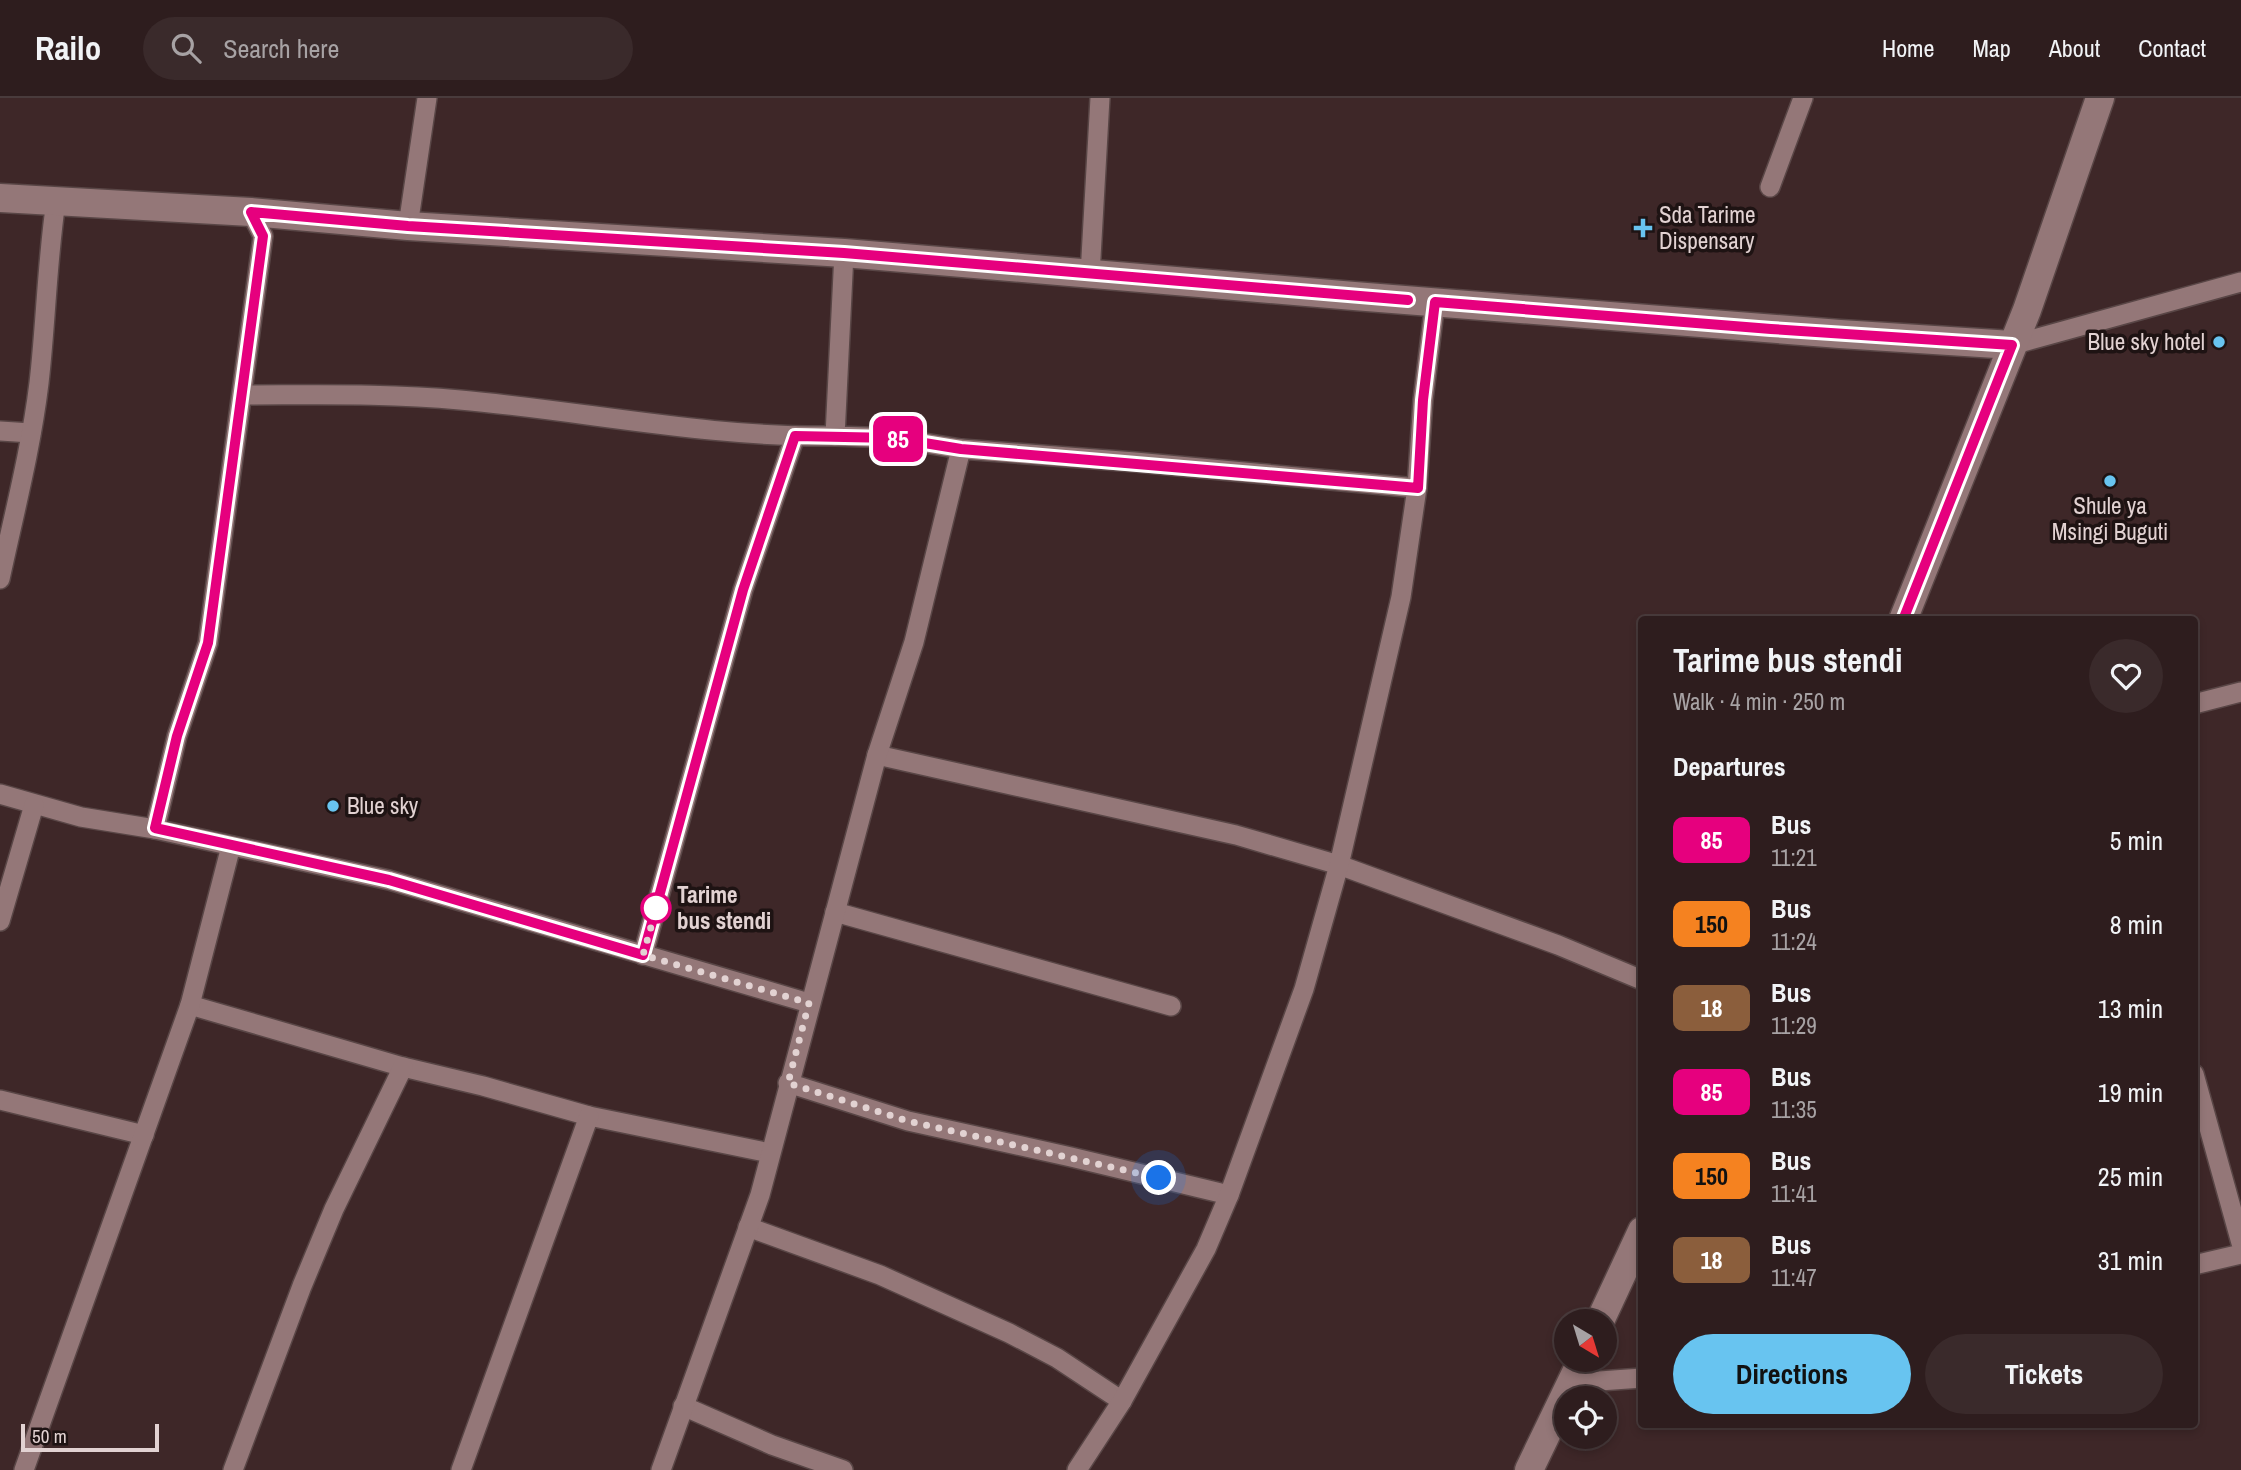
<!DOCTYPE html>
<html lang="en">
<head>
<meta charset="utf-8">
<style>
	:root { --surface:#2e1d1e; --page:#3a2a2b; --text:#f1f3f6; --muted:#a7a2a4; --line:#493b3c; --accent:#68c4f0 }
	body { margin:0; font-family:"Archivo Narrow",sans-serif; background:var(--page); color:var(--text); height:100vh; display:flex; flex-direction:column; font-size:26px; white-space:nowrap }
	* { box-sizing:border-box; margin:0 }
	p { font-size:23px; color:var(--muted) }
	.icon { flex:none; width:38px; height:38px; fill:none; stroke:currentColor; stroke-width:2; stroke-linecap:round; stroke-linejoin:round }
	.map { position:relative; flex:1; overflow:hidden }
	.side { position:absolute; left:1638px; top:518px; width:560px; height:812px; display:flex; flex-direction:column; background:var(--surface); border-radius:7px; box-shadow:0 4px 10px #0003,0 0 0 2px var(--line) }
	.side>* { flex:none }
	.badge { padding:0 14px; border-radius:10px; font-size:24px; line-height:46px }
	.needle { width:46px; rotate:142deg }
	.buttons { position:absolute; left:1554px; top:1211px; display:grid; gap:14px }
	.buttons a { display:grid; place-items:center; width:63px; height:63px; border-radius:50%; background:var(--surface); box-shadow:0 4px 10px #0003,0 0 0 2px var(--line); font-size:35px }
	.scale { position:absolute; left:21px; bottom:18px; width:138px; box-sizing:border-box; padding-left:7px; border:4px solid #e2d2d2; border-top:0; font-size:19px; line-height:24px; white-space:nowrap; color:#e2d2d2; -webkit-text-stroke:5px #1e1313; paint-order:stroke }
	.you { position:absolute; width:35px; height:35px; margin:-18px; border:5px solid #fff; border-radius:50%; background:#1a73e8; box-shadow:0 0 0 10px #1a73e833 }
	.map>.badge { position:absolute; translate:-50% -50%; box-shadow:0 0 0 4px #fff }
	h2 { padding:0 35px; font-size:26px; line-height:63px }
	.round { display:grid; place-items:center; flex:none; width:74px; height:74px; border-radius:37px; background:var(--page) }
	.head { display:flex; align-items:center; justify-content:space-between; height:119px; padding:0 35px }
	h1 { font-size:33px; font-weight:700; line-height:52px }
	.cta { display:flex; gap:14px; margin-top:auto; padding:14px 35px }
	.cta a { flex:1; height:80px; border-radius:42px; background:var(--accent); color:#111; font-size:28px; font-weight:700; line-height:80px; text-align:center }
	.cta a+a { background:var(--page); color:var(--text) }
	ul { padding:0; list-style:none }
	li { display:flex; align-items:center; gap:21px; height:84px; padding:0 35px }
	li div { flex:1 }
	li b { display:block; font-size:26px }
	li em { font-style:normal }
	li .badge { min-width:77px; font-weight:700; text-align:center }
	header { display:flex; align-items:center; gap:42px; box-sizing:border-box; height:98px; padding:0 35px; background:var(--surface); border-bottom:2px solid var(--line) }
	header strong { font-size:33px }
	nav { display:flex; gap:38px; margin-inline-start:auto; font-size:24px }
	.search { width:490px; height:63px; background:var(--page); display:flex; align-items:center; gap:18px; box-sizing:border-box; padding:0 24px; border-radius:38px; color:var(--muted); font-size:26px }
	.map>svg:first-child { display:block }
</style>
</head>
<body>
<header>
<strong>Railo</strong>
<div class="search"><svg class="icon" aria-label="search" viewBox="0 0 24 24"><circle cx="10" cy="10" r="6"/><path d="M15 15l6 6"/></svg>Search here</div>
<nav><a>Home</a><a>Map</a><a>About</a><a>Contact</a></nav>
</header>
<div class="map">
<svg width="2241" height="1372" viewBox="0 0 2241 1372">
	<rect width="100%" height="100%" fill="#3e2728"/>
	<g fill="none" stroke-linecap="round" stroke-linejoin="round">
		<defs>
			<g id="minor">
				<path d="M1770,89L1803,0"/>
				<path d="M408,128L427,0"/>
				<path d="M1090,177L1100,0"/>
				<path d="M2012,247L2241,184"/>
				<path d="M242,297C315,297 388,295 460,302C585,313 709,340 835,338"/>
				<path d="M0,333L31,335"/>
				<path d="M961,351L1135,364L1417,390"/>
				<path d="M0,481C14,416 31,351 39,285C46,224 47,163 56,103"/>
				<path d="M2194,606L2241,594"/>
				<path d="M877,657L1236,737L1339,767L1558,847L1642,882"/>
				<path d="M0,696L81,719L155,731L389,782L809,905"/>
				<path d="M155,731L177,638L208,545L263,138L251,114"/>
				<path d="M835,814L1171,908"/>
				<path d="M0,823L34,707"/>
				<path d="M643,857L743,492L795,338"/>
				<path d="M190,907L403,969L483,988L589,1018L770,1055"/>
				<path d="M2194,976L2241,1145"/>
				<path d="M788,985L908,1023L1071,1059L1229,1097"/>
				<path d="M0,1002L144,1037"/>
				<path d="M748,1129L880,1177L1009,1235L1057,1260L1122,1303"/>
				<path d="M2194,1167L2241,1156"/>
				<path d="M1571,1285L1642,1280"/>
				<path d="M683,1308L772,1347L843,1372"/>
				<path d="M24,1372L190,907L231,748"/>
				<path d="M233,1372L302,1188L334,1111L403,969"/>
				<path d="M461,1372L589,1018"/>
				<path d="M661,1372L760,1097L877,657L914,544L961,351L894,340L835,338L844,155"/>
				<path d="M1077,1372L1122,1303L1206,1151L1229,1097L1304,891L1339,767L1401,499L1417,390L1423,302L1435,204"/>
			</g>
			<g id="secondary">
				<path d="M0,100L251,114L408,128L844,155L1354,198L1840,236L2012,247"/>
				<path d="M1903,522L2027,212L2100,0"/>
				<path d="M1600,1223L1642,1133"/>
				<path d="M1529,1372L1582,1262"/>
			</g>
		</defs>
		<!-- minor casing -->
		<use href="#minor" stroke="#594646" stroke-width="22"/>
		<!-- secondary casing -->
		<use href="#secondary" stroke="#594646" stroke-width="31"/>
		<!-- minor -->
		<use href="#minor" stroke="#947778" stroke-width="19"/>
		<!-- secondary -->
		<use href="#secondary" stroke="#947778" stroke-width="28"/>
	</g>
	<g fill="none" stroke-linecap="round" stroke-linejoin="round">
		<defs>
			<path id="line" d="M1408,202L844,155L408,128L251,114L263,138L208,545L177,638L155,730L389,782L643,857L743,492L795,338L894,340L961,351L1418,390L1423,302L1435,204L1771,231L2012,247L1903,522"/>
		</defs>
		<!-- line casing -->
		<use href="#line" stroke="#fff" stroke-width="16"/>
		<!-- line -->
		<use href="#line" stroke="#e6007e" stroke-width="10"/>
		<!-- walk -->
		<path stroke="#e2d2d2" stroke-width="7" stroke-dasharray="0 12.6" d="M656,810L657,808L643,857L809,905L788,985L908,1023L1159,1080"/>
	</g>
	<!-- markers -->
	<g fill="#68c4f0" stroke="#1e1313" stroke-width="2.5">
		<path d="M1639.5 119.5h7v7h7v7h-7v7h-7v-7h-7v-7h7z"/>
		<circle cx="2219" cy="244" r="7"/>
		<circle cx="2110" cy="383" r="7"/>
		<circle cx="333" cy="708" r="7"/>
	</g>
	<circle fill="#fff" stroke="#e6007e" stroke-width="3.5" cx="656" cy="810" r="14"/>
	<g text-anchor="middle" stroke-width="7" stroke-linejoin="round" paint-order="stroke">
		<!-- poi labels -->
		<g font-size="23" fill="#e2d2d2" stroke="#1e1313" text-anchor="start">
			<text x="1659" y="125">Sda Tarime<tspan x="1659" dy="26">Dispensary</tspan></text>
			<text x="2205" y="252" text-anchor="end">Blue sky hotel</text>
			<text x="2110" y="416" text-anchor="middle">Shule ya<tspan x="2110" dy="26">Msingi Buguti</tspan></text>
			<text x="347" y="716">Blue sky</text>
		</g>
		<!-- stop labels -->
		<g font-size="23" font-weight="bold" fill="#e2d2d2" stroke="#1e1313" text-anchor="start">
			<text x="677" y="805">Tarime<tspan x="677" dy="26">bus stendi</tspan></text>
		</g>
	</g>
</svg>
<div class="buttons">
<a><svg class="needle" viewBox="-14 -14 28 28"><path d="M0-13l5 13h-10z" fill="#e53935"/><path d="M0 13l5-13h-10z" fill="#a7a2a4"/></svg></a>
<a><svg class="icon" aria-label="locate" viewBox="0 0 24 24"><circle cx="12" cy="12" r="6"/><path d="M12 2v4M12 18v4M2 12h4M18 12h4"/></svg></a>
</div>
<div class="scale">50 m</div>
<div class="you" style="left:1159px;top:1080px"></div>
<b class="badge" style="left:898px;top:341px;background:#e6007e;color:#fff">85</b>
<section class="side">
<div class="head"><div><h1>Tarime bus stendi</h1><p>Walk · 4 min · 250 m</p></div><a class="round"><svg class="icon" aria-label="heart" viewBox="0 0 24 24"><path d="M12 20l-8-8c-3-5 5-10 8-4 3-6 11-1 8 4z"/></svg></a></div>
<h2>Departures</h2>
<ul>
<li><span class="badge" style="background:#e6007e;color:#fff">85</span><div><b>Bus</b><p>11:21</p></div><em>5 min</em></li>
<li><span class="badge" style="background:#f58220;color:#111">150</span><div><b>Bus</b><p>11:24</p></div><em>8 min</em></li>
<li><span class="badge" style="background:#8b5e3c;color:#fff">18</span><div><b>Bus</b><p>11:29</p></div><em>13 min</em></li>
<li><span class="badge" style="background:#e6007e;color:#fff">85</span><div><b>Bus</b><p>11:35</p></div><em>19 min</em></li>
<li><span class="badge" style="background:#f58220;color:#111">150</span><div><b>Bus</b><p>11:41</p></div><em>25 min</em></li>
<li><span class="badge" style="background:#8b5e3c;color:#fff">18</span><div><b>Bus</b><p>11:47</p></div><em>31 min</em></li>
</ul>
<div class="cta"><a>Directions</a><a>Tickets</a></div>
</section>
</div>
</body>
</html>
